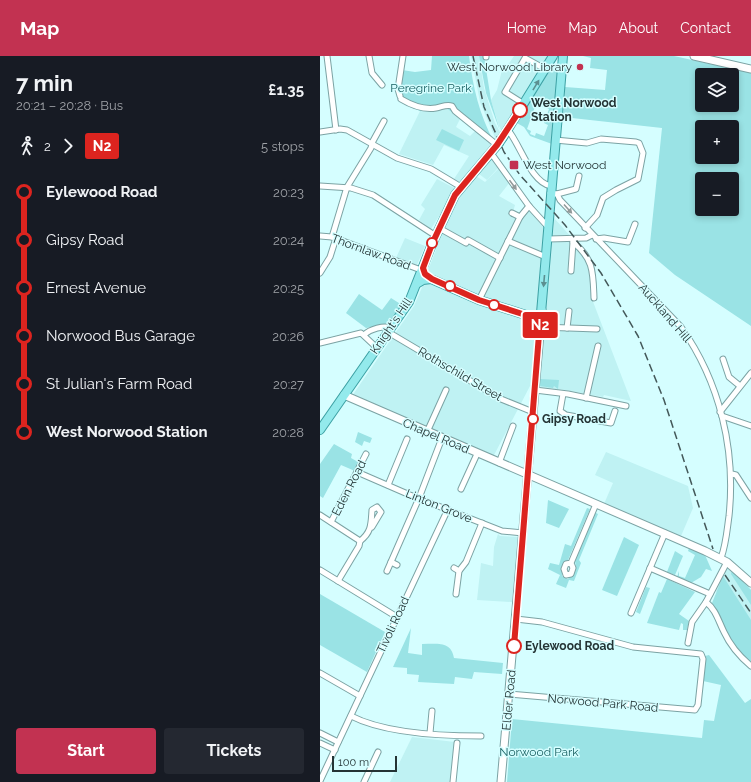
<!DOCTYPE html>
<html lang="en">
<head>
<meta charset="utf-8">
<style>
	:root { --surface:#171b24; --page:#242831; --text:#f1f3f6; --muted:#9ea1a6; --accent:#c23251 }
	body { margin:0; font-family:Raleway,sans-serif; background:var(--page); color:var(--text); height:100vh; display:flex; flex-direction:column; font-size:15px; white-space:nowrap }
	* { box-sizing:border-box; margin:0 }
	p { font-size:13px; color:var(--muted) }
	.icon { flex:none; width:22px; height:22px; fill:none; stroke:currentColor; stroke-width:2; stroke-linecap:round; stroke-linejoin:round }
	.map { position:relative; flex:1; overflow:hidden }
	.details { display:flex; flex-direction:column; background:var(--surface); width:320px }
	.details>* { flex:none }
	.badge { padding:0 8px; border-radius:3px; font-size:14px; line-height:26px }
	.tools { position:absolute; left:375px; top:12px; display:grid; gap:8px }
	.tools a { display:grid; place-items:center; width:44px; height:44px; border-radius:4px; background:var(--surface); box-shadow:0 2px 6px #0003; font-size:20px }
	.scale { position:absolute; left:12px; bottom:10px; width:65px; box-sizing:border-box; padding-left:4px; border:2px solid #243435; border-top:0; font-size:11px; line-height:14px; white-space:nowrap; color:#243435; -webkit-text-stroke:3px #d5feff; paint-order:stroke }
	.map>.badge { position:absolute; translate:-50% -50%; box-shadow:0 0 0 2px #fff }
	.legs { display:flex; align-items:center; gap:6px; height:44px; padding:0 16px; font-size:13px }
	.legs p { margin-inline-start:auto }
	.head { display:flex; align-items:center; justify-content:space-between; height:68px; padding:0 16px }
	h1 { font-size:22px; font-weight:700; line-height:30px }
	.cta { display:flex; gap:8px; margin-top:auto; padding:8px 16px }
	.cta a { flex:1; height:46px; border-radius:4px; background:var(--accent); color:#fff; font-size:16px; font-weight:700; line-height:46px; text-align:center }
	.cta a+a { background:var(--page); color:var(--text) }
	ul { padding:0 16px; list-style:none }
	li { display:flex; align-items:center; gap:14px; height:48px; font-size:15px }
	li i { display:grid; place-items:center; width:6px; height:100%; margin:0 5px; background:currentColor }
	li i::after { content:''; width:10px; height:10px; margin:-5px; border:3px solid; border-radius:50%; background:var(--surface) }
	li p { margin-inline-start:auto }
	li:first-child i { background:linear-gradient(#0000 50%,currentColor 0) }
	li:last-child i { background:linear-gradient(currentColor 50%,#0000 0) }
	header { display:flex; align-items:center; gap:24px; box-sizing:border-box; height:56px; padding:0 20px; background:var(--accent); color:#fff }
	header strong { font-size:19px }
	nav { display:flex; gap:22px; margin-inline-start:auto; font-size:14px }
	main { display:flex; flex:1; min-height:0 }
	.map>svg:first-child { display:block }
</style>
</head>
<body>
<header>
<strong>Map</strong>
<nav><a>Home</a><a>Map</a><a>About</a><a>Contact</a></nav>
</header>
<main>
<section class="details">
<div class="head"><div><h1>7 min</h1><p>20:21 – 20:28 · Bus</p></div><b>£1.35</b></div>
<div class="legs"><svg class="icon" aria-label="walk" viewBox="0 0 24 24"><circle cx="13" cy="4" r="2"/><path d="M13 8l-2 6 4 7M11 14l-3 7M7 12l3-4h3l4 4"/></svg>2<svg class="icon" aria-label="forward" viewBox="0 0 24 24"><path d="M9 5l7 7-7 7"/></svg><b class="badge" style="background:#dc241f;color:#fff">N2</b><p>5 stops</p></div>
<ul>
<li><i style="color:#dc241f"></i><b>Eylewood Road</b><p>20:23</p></li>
<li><i style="color:#dc241f"></i><span>Gipsy Road</span><p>20:24</p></li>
<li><i style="color:#dc241f"></i><span>Ernest Avenue</span><p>20:25</p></li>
<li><i style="color:#dc241f"></i><span>Norwood Bus Garage</span><p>20:26</p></li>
<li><i style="color:#dc241f"></i><span>St Julian's Farm Road</span><p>20:27</p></li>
<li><i style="color:#dc241f"></i><b>West Norwood Station</b><p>20:28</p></li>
</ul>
<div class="cta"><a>Start</a><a>Tickets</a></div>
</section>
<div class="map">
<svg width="431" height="726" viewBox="0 0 431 726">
	<rect width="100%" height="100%" fill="#d5feff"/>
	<!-- built -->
	<g fill="#bff2f3">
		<path d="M151,0H159L164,32L175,67L180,76L176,84L160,46Z"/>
		<path d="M194,0H230L182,76L179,70L171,44L177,34L182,14L184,15Z"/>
		<path d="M125,51L140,63L136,71L150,80L155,75L172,88L140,126L134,123L149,100L124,89L113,109L79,98L100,55Z"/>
		<path d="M172,102L179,111L167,124L159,118Z"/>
		<path d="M180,111L190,126L179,140L195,149L193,156L203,161L209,154L223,171L233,176L234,162L272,204V243L311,345L284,339L283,341L245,334L210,330L173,401L32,340L94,250L103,229L115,227L118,221L109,218L108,214L116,194L114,193L121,174L137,182L138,179L123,171L139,141L156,120L165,126Z"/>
		<path d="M117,123L136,133L111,173L99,164L105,153L101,149Z"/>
		<path d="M85,182L105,190L97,209L76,202Z"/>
		<path d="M286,396L368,430L373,452L361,480L284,448L293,427L275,419Z"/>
		<path d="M178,478L180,480L199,481L192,546L157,544L161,507L173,510L174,491Z"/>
		<path d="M407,511L412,514L431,534V597L396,535Z"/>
		<path d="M92,681L135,686L131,726H70Z"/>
	</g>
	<!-- green -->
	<g fill="#9ae3e5" fill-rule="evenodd">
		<path d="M112,0H149C153,31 159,58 174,86L172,88L125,51L100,55L82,47L80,35L82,14L95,16L111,14Z"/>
		<path d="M159,0H164L171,44L180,75L166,37Z"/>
		<path d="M263,0H354L431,17V270L355,219L329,197L342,72L243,61L245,31L285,34L287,14L270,12L271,2ZM382,19H412V49H382ZM382,71H412V101H382ZM382,123H412V153H382Z"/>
		<path d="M233,13L239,18L232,88L210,80L204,71L195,66L228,14ZM216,48L229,53L224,67L228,69L224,80L216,77L215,80L210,78L211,75L207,73Z"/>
		<path d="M122,73L144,84L139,95L116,84Z"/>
		<path d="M39,238L62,254L71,242L82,249L67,268L46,272L26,257Z"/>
		<path d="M220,323L239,324L238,333L234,330L233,332L220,330Z"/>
		<path d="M38,376L52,382L50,387L44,385L42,390L35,386Z"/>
		<path d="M14,388L32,398L31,402L40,407L35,415L21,409L3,442L0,440V408Z"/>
		<path d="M228,444L249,453L239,472L226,467Z"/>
		<path d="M267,452L270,453L248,504L242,510V520L248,523L254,516L256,511L255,505L274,456L278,458L259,504L261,507L254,525L249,524L246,532L236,528L240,519L228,513L230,507L239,509L245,488L251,490Z"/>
		<path d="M304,481L319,489L297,540L282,534Z"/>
		<path d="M369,492L385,499L392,515L386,513L381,521L371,527L357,521L359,515V520L365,522L375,499L368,495Z"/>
		<path d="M355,495L363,500L355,519L347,516Z"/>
		<path d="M412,514L431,534V549L411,518Z"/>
		<path d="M403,520L431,564V606C411,591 403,568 392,547Z"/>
		<path d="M347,523L375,536L359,558L369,565L367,574H363V568L361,567L359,574L327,567L339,536L341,537Z"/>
		<path d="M326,531L330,532L320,558L316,556Z"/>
		<path d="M0,538L65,576L47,616L0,589Z"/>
		<path d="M91,572L88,597L102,599V588C118,588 131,585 134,602L183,607L182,618L154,616L152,623L135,621L134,628L98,626L99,619L87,618V612L73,611Z"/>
		<path d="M389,599L425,647L431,643V726H187L192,663L382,682L384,664L394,665L401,629L383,625L385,600Z"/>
	</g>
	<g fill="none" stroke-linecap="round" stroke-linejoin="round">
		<defs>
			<g id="street">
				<path d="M7,0L16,74"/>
				<path d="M49,0L52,17L62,29"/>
				<path d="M166,1V0"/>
				<path d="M80,40L78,33L83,0"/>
				<path d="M81,43C91,49 104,54 116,52C122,51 126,48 132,50L135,55L177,89"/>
				<path d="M204,48L185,36L205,2L225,13"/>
				<path d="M188,74C200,88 211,127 231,130"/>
				<path d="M0,76L20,73L27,74L77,102L111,113L141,131"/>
				<path d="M235,84L267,87L281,83L316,86L319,87L323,97L318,123L296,134L283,142L277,159L265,172"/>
				<path d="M171,97L209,150L229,172"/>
				<path d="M0,130L31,132L53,139L116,180"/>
				<path d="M230,137L237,138L240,144L361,271C400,326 416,394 409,460C407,474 406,489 401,502"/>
				<path d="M237,138L256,133L259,120"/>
				<path d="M192,157L200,161"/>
				<path d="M119,172L146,187L148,184L180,202"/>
				<path d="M0,180L12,181L101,214"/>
				<path d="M12,181L27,131L51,92L53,85L64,65"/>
				<path d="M228,183L266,182L272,179"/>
				<path d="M253,183V186C274,203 273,217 274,242"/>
				<path d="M276,183L284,182L308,186L315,168"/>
				<path d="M188,185L226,201"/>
				<path d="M251,215L253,186"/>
				<path d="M0,217L10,201L16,182"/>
				<path d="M159,244L200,161L209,150"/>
				<path d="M221,271L277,273"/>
				<path d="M247,272L249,255"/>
				<path d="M68,276L181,343L213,356"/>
				<path d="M44,279C50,273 64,269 71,272"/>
				<path d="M0,287L41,277L57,292"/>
				<path d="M403,303L409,321L420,330"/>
				<path d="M215,334L248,338L306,350"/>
				<path d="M243,338L240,355L246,359L291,367L295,355"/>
				<path d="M266,342L278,290"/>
				<path d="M400,356L431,317"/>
				<path d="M402,360L431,370"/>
				<path d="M107,376L126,334"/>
				<path d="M179,407L193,370"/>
				<path d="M37,416L90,439L182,475L203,477"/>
				<path d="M412,418L416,419L431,442"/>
				<path d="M68,429L87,383"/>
				<path d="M141,433L157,398"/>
				<path d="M0,459L40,485"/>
				<path d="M11,466L46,398"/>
				<path d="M40,485C52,476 51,467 52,454L57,451L61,456L52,471"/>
				<path d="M71,506L77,509"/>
				<path d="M251,507L253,512L251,518L246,519L244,513L246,508L251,507L276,448"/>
				<path d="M134,512L139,515"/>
				<path d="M330,512L390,538"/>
				<path d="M0,514L77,561"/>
				<path d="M67,515L99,442L122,382"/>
				<path d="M18,525L39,490L40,485"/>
				<path d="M136,538L139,515L146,506L162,467"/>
				<path d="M386,546C396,554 398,564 404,576C410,589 419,600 431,610"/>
				<path d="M311,557L345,477"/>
				<path d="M368,587L372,566L386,546L407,506"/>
				<path d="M0,617L40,640"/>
				<path d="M189,638L375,654L378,649L383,603L381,598L313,591L222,566L196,563"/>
				<path d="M31,660C64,677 123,680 161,680"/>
				<path d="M0,677L18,686"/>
				<path d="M110,677L112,655"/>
				<path d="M0,687L15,694"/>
				<path d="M0,725L128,453"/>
				<path d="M44,726L58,696"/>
				<path d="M133,726L137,687"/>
			</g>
			<g id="secondary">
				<path d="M374,0L431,13"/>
				<path d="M24,339L385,495L407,506L431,527"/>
				<path d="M181,726L222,254"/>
			</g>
			<g id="primary">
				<path d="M183,81L233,0"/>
				<path d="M98,227L103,224L111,223L159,244L212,261L218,260L221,257L243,0"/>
				<path d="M0,374L89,246L112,188L135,139L179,87"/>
			</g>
		</defs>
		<!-- street casing -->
		<use href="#street" stroke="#7ca3a4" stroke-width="7"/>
		<!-- secondary casing -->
		<use href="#secondary" stroke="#7ca3a4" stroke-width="9"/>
		<!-- primary casing -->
		<use href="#primary" stroke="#3da1a4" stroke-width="10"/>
		<!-- street -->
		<use href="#street" stroke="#fff" stroke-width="5"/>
		<!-- secondary -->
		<use href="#secondary" stroke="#fff" stroke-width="7"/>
		<!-- primary -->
		<use href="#primary" stroke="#93eaec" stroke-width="8"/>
		<!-- rail -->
		<g stroke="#445859" stroke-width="1.5" stroke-dasharray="8 4" stroke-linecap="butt">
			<path d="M153,0L164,51L184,96L200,119L245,169L281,217L318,280L344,344L393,493"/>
			<path d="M405,519L431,557"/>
		</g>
		<defs>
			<path id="primary-bridge" d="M179,87L183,81"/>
		</defs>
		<!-- primary-bridge casing -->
		<use href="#primary-bridge" stroke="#3da1a4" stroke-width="10" stroke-linecap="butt"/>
		<!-- primary-bridge -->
		<use href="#primary-bridge" stroke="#93eaec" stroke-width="8"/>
	</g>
	<!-- one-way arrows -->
	<defs><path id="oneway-solid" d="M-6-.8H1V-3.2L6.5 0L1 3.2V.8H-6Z"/></defs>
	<g fill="#5c8f90">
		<use href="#oneway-solid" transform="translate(216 29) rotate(-59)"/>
		<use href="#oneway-solid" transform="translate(224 225) rotate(95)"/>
	</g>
	<g fill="#929a9a">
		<use href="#oneway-solid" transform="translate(193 129) rotate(54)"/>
		<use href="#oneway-solid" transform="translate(248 153) rotate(48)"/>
	</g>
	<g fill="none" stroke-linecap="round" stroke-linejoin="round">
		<defs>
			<path id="line-1" d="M194,590L220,266L212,261L159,244L112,223L105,218L103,212L112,188L135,139L177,89L200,54"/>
		</defs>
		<!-- line-1 casing -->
		<use href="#line-1" stroke="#fff" stroke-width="9"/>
		<!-- line-1 -->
		<use href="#line-1" stroke="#dc241f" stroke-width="6"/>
	</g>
	<!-- markers -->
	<g fill="#c23251" stroke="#d5feff" stroke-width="1.5">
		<circle cx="260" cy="11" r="4"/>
		<rect x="189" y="104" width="10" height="10" rx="2"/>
	</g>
	<g fill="#fff" stroke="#dc241f" stroke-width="2">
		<circle cx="200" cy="54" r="7"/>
		<circle cx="112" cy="187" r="5"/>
		<circle cx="130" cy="230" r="5"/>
		<circle cx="174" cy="249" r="5"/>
		<circle cx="213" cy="363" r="5"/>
		<circle cx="194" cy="590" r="7"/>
	</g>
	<g text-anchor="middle" stroke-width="3" stroke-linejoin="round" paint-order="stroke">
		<!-- poi labels -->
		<g font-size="12" fill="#243435" stroke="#d5feff" text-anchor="end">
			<text x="252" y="15">West Norwood Library</text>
			<text x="203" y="113" text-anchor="start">West Norwood</text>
		</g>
		<!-- park labels -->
		<g font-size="12" fill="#1a6163" stroke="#d5feff">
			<text x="111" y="36">Peregrine Park</text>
			<text x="219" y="700">Norwood Park</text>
		</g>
		<!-- stop labels -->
		<g font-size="12" font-weight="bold" fill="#243435" stroke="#d5feff" text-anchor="start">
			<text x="211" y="51">West Norwood<tspan x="211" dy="14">Station</tspan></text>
			<text x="222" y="367">Gipsy Road</text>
			<text x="205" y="594">Eylewood Road</text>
		</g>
		<!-- street labels -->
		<g font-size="12" fill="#243435" stroke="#d5feff">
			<text transform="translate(51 196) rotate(20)" y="4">Thornlaw Road</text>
			<text transform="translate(345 257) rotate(49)" y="4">Auckland Hill</text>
			<text transform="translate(71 270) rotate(-56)" y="4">Knight's Hill</text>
			<text transform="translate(140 318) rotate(30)" y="4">Rothschild Street</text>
			<text transform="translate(116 380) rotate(23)" y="4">Chapel Road</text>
			<text transform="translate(29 432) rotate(-63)" y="4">Eden Road</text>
			<text transform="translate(119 450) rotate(22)" y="4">Linton Grove</text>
			<text transform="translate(73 569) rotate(-65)" y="4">Tivoli Road</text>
			<text transform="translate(189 644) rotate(-85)" y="4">Elder Road</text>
			<text transform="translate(283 647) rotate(5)" y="4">Norwood Park Road</text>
		</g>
	</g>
</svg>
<div class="tools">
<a><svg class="icon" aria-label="layers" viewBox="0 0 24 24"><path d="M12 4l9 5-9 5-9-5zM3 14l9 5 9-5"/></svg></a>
<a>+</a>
<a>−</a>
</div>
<div class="scale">100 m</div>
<b class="badge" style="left:220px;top:269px;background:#dc241f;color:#fff">N2</b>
</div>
</main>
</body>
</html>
